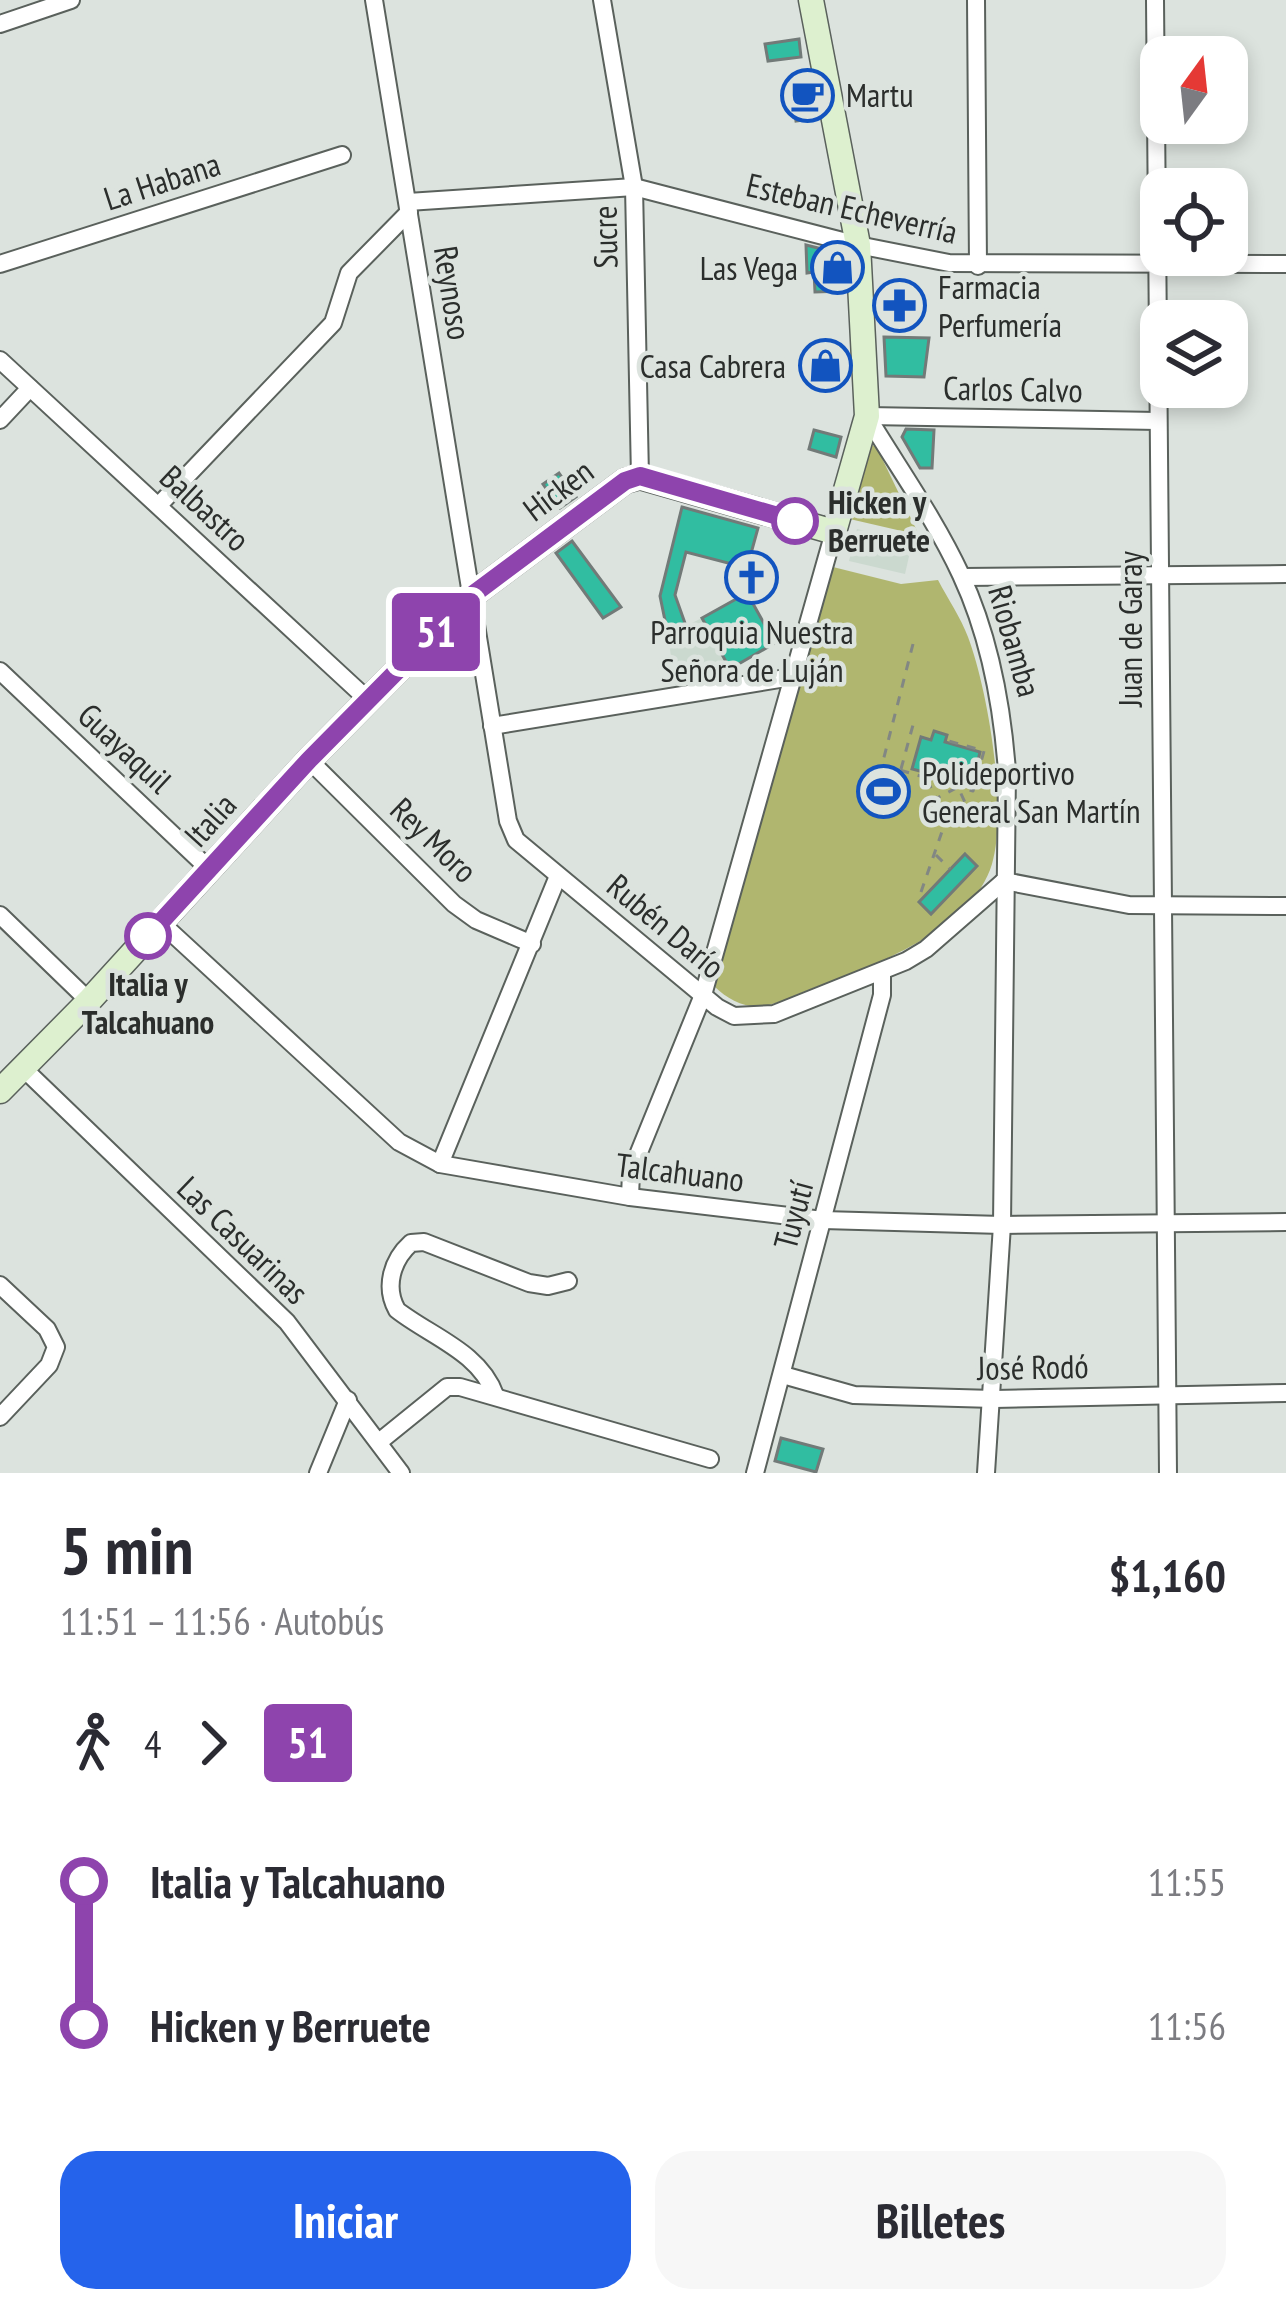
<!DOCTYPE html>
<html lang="es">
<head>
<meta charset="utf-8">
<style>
	:root { --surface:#fff; --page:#f7f7f7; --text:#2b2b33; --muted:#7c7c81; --accent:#2563eb }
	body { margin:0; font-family:"PT Sans Narrow",sans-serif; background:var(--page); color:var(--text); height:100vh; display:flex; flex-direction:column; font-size:45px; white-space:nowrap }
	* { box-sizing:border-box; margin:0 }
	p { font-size:39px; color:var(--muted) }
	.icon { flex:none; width:66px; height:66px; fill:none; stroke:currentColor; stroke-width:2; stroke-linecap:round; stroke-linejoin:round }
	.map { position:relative; height:1473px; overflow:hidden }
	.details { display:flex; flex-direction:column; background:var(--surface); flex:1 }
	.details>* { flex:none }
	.badge { padding:0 24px; border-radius:9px; font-size:42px; line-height:78px }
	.needle { width:78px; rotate:15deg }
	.tools { position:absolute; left:1140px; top:36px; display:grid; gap:24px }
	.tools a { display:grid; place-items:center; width:108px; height:108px; border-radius:24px; background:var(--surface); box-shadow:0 6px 18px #0003; font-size:60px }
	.map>.badge { position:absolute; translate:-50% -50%; box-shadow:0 0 0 6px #fff }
	.legs { display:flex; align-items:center; gap:18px; height:132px; padding:0 60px; font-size:39px }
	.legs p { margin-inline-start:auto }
	.overview { display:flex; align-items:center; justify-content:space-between; height:204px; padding:0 60px }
	h1 { font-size:66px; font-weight:800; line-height:90px }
	.cta { display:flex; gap:24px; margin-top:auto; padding:24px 60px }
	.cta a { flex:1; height:138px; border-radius:36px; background:var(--accent); color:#fff; font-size:48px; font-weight:800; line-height:138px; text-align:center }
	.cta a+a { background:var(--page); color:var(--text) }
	ul { padding:0 60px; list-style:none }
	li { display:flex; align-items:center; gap:42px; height:144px; font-size:45px }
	li i { display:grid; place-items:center; width:18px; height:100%; margin:0 15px; background:currentColor }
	li i::after { content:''; width:30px; height:30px; margin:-15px; border:9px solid; border-radius:50%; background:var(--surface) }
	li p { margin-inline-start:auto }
	li:first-child i { background:linear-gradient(#0000 50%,currentColor 0) }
	li:last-child i { background:linear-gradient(currentColor 50%,#0000 0) }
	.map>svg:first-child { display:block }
</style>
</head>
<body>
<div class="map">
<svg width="1286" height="1473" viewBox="0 0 1286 1473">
	<rect width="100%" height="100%" fill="#dce3de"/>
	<!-- built -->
	<g fill="#cbd9cf">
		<path d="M857,529L912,543L905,574L849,561Z"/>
		<path d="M702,618L730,669L716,677L675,685L668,635Z"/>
	</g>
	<!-- green -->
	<g fill="#b0b66f">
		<path d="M869,443L877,448L919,535L841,517Z"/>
		<path d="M833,567L901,584L938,580C948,599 961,618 968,637C988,690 1008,810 992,864C973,929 872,967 816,987C799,993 781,1003 764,1006C746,1009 727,999 715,987Z"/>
	</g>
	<!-- building -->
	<g fill="#31bda1" stroke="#727a78" stroke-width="3">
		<path d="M799,39L801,57L768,61L765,44Z"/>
		<path d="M809,79L817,118L796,121L790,82Z"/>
		<path d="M806,245L842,254L844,291L815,292L814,272L807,273Z"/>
		<rect x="883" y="297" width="31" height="18"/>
		<path d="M884,337L929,338L924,377L886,376Z"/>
		<path d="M847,356L848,374L804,376L803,357Z"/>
		<path d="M906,429L934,430L932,468H920L902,437Z"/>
		<path d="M814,430L841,437L836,457L809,449Z"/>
		<path d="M559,473L576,497L560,508L543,484Z"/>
		<path d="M682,507L758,528L747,568L686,552L675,595L686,626L668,635L660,596Z"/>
		<path d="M572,541L621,607L603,618L556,553Z"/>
		<path d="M747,593L775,643L730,669L702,618Z"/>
		<path d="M934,731L947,735L945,742L980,752L972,785L912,769L921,737L931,740Z"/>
		<path d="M965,854L977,866L931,914L919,902Z"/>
		<path d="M781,1438L823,1449L816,1472L775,1461Z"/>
	</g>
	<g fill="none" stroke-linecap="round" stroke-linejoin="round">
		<defs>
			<g id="street">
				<path d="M374,0L508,821L516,840L717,1007L734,1016L774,1014L906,961L926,949L1004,881"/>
				<path d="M602,0L634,187L640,477"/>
				<path d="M976,0L978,266"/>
				<path d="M1155,0L1168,1473"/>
				<path d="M0,24L71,0"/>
				<path d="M408,202L634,187L858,245L949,263L1286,264"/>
				<path d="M0,264L342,155"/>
				<path d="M0,360L368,700"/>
				<path d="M867,416C899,469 935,519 961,575C990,637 1002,704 1007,771L1002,1225L986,1473"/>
				<path d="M867,416L1158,421"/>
				<path d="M0,420L30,388"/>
				<path d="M159,505L333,323L349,273L409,212"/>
				<path d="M963,577L1286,574"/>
				<path d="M0,671L209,869"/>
				<path d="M492,726L792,677"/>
				<path d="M309,760L454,904L476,920L532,944"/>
				<path d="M1004,881L1129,905L1286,906"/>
				<path d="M0,915L89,1001"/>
				<path d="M160,922L399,1142L440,1164L630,1197L823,1220L1002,1225L1286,1222"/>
				<path d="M23,1068L287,1322L401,1473"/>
				<path d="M440,1164L558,876"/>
				<path d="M630,1197L631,1172L703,995L834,532"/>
				<path d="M0,1285L47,1329L56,1347L49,1365L0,1417"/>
				<path d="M783,1375L854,1395L887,1396L994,1399L1286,1393"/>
				<path d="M495,1395C480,1352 430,1336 397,1310C384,1287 392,1260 411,1243L424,1242L529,1283L548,1286L568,1281"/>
				<path d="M379,1442L447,1387H460L710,1459"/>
				<path d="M318,1473L348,1400"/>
				<path d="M755,1473L882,995V972"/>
			</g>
			<path id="secondary" d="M0,1091L89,1001L309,760L471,596L625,481L640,477L834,532L867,416L858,245L811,0"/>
		</defs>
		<!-- street casing -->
		<use href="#street" stroke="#5a615c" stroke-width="20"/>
		<!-- secondary casing -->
		<use href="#secondary" stroke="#5a615c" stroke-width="27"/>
		<!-- path -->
		<g stroke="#828783" stroke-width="3" stroke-dasharray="9 9" stroke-linecap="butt">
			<path d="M913,644L882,765L973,791L984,751L949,741L951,734"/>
			<path d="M901,769L913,725"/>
			<path d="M927,780L946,818L967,807L958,787L937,798"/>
			<path d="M969,808L985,810L990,802"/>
			<path d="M936,855L950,869"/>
			<path d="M921,892L946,820"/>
		</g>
		<!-- street -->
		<use href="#street" stroke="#fff" stroke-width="16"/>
		<!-- secondary -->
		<use href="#secondary" stroke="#ddf0cf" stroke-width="24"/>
	</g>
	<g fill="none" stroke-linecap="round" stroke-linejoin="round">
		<defs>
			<path id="line-1" d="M148,936L309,760L471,596L625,481L640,476L795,521"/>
		</defs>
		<!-- line-1 casing -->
		<use href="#line-1" stroke="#fff" stroke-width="27"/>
		<!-- line-1 -->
		<use href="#line-1" stroke="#8e44ad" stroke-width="18"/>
	</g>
	<!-- icons -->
	<defs>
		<symbol id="cafe-ring" viewBox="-11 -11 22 22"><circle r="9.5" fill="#dce3de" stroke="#1254bf" stroke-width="1.5"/><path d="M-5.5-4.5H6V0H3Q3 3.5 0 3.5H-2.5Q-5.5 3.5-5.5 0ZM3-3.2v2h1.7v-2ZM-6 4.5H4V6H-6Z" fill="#1254bf"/></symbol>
		<symbol id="shop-ring" viewBox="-11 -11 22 22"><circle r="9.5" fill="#dce3de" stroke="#1254bf" stroke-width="1.5"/><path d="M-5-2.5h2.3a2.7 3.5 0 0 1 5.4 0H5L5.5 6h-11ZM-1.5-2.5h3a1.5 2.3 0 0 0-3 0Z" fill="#1254bf"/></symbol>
		<symbol id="pharmacy-ring" viewBox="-11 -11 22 22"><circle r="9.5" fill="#dce3de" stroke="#1254bf" stroke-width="1.5"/><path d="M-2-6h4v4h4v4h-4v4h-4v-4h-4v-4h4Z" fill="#1254bf"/></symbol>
		<symbol id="church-ring" viewBox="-11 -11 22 22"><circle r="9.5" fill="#dce3de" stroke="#1254bf" stroke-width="1.5"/><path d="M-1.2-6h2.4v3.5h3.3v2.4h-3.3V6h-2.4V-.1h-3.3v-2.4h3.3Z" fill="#1254bf"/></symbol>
		<symbol id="stadium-ring" viewBox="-11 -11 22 22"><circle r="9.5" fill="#dce3de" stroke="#1254bf" stroke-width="1.5"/><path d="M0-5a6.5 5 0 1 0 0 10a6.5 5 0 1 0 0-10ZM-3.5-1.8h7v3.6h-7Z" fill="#1254bf"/></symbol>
	</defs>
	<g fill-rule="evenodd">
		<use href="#cafe-ring" x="778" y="66" width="59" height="59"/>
		<use href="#shop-ring" x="808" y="238" width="59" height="59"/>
		<use href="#pharmacy-ring" x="870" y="276" width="59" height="59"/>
		<use href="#shop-ring" x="796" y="336" width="59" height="59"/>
		<use href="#church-ring" x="722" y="548" width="59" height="59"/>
		<use href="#stadium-ring" x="854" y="762" width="59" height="59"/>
	</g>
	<!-- markers -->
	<g fill="#fff" stroke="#8e44ad" stroke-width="6">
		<circle cx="795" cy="521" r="21"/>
		<circle cx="148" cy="936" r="21"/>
	</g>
	<g text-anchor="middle" stroke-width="9" stroke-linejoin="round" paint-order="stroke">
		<!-- poi labels -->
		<g font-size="33" fill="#2b2e2c" stroke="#dce3de" text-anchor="start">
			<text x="846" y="107">Martu</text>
			<text x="798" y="280" text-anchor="end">Las Vega</text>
			<text x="938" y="299">Farmacia<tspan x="938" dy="38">Perfumería</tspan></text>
			<text x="786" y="378" text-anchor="end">Casa Cabrera</text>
			<text x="752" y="644" text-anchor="middle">Parroquia Nuestra<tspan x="752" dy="38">Señora de Luján</tspan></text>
			<text x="922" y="785">Polideportivo<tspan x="922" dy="38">General San Martín</tspan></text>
		</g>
		<!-- street labels -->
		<g font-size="33" fill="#2b2e2c" stroke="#dce3de">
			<text transform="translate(162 181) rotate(-18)" y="12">La Habana</text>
			<text transform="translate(852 208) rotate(13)" y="12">Esteban Echeverría</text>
			<text transform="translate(605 237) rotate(-91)" y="12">Sucre</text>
			<text transform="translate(453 293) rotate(81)" y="12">Reynoso</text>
			<text transform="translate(1013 389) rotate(1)" y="12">Carlos Calvo</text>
			<text transform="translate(558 490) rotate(-37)" y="12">Hicken</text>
			<text transform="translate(205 508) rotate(43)" y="12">Balbastro</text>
			<text transform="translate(1130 629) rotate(-90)" y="12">Juan de Garay</text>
			<text transform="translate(1015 641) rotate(74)" y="12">Riobamba</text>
			<text transform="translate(125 748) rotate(43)" y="12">Guayaquil</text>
			<text transform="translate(210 820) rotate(-48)" y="12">Italia</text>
			<text transform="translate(434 840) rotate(44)" y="12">Rey Moro</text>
			<text transform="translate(666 926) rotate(40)" y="12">Rubén Darío</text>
			<text transform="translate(680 1172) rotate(7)" y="12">Talcahuano</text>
			<text transform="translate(793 1215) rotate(-75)" y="12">Tuyutí</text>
			<text transform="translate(243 1240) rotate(44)" y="12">Las Casuarinas</text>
			<text transform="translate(1033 1367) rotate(-1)" y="12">José Rodó</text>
		</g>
		<!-- stop labels -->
		<g font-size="33" font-weight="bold" fill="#2b2e2c" stroke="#dce3de" text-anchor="start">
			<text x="828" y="514">Hicken y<tspan x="828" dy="38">Berruete</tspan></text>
			<text x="148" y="996" text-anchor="middle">Italia y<tspan x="148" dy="38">Talcahuano</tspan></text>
		</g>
	</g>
</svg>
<div class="tools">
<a><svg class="needle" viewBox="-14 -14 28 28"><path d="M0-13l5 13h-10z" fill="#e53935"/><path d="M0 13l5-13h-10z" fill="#7c7c81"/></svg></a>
<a><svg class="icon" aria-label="locate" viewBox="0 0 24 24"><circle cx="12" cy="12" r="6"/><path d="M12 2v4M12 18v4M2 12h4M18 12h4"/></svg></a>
<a><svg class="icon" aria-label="layers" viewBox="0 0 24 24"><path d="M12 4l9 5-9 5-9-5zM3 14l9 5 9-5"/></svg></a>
</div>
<b class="badge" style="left:436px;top:632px;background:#8e44ad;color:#fff">51</b>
</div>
<section class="details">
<div class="overview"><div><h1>5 min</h1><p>11:51 – 11:56 · Autobús</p></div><b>$1,160</b></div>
<div class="legs"><svg class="icon" aria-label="walk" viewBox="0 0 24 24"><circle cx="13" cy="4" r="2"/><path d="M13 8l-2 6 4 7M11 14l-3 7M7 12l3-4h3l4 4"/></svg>4<svg class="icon" aria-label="forward" viewBox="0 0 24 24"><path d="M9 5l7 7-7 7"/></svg><b class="badge" style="background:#8e44ad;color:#fff">51</b></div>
<ul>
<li><i style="color:#8e44ad"></i><b>Italia y Talcahuano</b><p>11:55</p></li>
<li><i style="color:#8e44ad"></i><b>Hicken y Berruete</b><p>11:56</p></li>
</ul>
<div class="cta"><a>Iniciar</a><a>Billetes</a></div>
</section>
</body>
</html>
